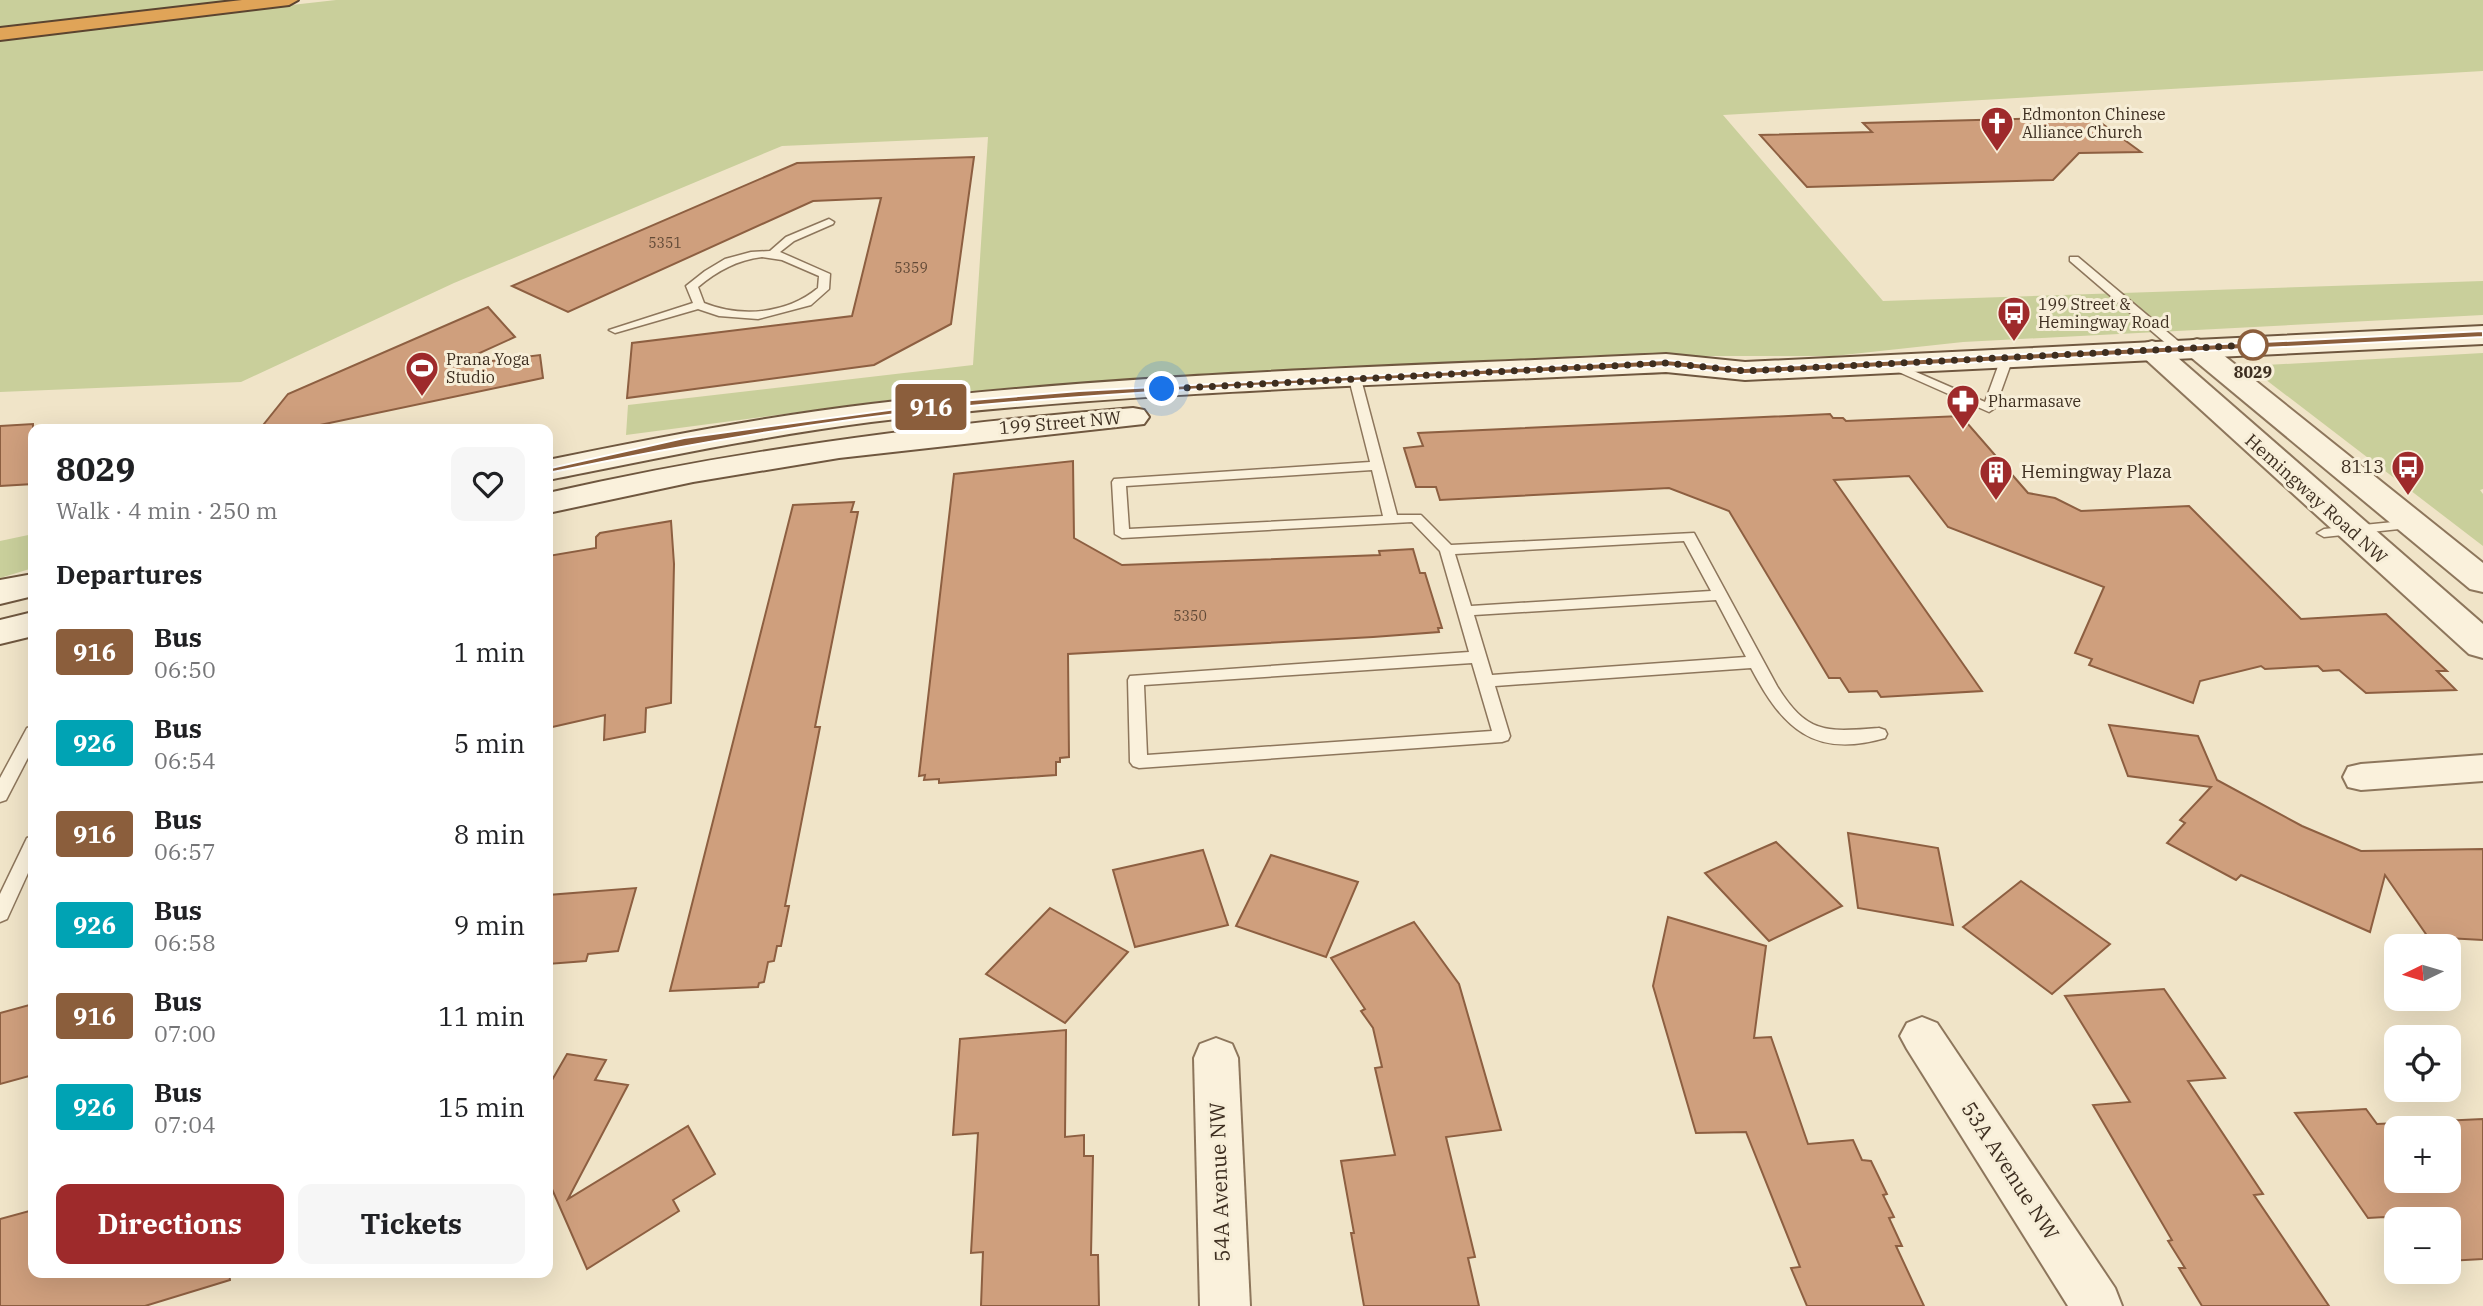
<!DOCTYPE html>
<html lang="en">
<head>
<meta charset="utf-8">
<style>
	:root { --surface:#fff; --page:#f6f6f6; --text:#202124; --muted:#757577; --accent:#9e2a2b }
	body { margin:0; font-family:"IBM Plex Serif",serif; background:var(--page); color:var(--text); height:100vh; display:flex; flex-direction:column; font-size:26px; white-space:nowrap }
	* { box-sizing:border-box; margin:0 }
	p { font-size:23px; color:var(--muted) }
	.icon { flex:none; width:38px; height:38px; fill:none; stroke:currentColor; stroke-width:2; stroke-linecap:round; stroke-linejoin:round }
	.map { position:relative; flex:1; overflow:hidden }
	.side { position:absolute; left:28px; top:424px; width:525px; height:854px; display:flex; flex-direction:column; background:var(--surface); border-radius:14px; box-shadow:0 7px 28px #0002 }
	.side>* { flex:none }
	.badge { padding:0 14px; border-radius:5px; font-size:24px; line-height:46px }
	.needle { width:46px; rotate:265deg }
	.controls { position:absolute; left:2384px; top:934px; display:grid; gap:14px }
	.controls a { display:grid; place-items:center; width:77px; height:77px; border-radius:14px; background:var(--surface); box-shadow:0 7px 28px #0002; font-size:35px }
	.you { position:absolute; width:35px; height:35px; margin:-18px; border:5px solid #fff; border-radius:50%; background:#1a73e8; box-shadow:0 0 0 10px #1a73e833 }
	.map>.badge { position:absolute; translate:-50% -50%; box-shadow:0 0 0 4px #fff }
	h2 { padding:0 28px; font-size:26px; line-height:63px }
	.round { display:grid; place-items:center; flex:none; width:74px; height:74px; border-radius:14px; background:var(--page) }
	.headline { display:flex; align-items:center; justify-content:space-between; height:119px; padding:0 28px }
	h1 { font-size:33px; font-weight:800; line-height:52px }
	.action { display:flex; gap:14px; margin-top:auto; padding:14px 28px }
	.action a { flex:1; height:80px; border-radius:14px; background:var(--accent); color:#fff; font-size:28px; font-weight:800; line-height:80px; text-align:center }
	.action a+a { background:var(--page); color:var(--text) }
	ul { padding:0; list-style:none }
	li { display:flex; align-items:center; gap:21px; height:91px; padding:0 28px }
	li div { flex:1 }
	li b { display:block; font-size:26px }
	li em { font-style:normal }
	li .badge { min-width:77px; font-weight:700; text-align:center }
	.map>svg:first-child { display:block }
</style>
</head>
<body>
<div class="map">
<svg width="2483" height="1306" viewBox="0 0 2483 1306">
	<rect width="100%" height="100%" fill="#f0e4c8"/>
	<!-- green -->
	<g fill="#c9cf9b">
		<path d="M0,0H259L0,30Z"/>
		<path d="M336,0H2483V71L1723,115L1883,301L2483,281V315L1963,342L1834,356H1620L1350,367L1141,383L1008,388L912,397L626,435L628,405L973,365L988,137L782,146L454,283L241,382L0,392V38Z"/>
		<path d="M2483,353V489L2480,490L2483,494V546L2248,366Z"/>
		<path d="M33,534V568L0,578V541Z"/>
	</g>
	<!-- building -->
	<g fill="#cf9f7d" stroke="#8d5f41" stroke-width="2" fill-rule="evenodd">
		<path d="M2093,117L2141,152L2079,153L2053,180L1807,187L1760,135L1872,132L1863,123Z"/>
		<path d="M974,157L951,324L874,365L627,398L632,343L852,316L881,198L813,201L568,312L512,286L797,163Z"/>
		<path d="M488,307L515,337L451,366L540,355L543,378L301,429H260L288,394Z"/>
		<path d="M1830,414L1833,418H1843L1846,421L1961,416L2028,493L2055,498L2081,511L2189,506L2301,619L2386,614L2447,671H2437L2456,690L2366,693L2339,670L2323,671L2318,666L2265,669L2261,666L2200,681L2193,703L2089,665L2092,659L2075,653L2104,587L1948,527L1909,476L1834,480L1982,691L1881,697L1877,691L1849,692L1840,678H1829L1729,511L1669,488L1440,500L1436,487H1416L1404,448L1423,446L1418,433Z"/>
		<path d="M33,424V484L0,486V426Z"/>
		<path d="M1073,461L1074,538L1122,565L1380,555L1379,551L1413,549L1420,573H1425L1442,628H1438L1439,632L1373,637L1068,654L1069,757L1060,758V762H1056V775L939,783V779L924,780L925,775L919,776L954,474Z"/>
		<path d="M854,502L851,512H858L815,727H820L785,906H789L781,946H777L774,961L768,962L764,982L759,983L758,987L670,991L793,505Z"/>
		<path d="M671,521L674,564L671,703L646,708L645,732L604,740L605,715L548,728V556L596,548V537L600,533Z"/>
		<path d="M2109,725L2198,736L2217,780L2302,826L2361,851L2483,849V940L2428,937L2385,875L2370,932L2241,875L2236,880L2167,843L2185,823L2180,820L2211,787L2128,776Z"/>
		<path d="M1848,833L1938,848L1953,925L1858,908Z"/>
		<path d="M1776,842L1842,906L1769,941L1705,873Z"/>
		<path d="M1203,850L1228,925L1135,947L1113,870Z"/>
		<path d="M1271,855L1358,882L1326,957L1236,926Z"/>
		<path d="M2021,881L2110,944L2052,994L1963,927Z"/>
		<path d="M636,888L618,951L588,954L586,961L548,964V895Z"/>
		<path d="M1050,908L1128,952L1065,1023L986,974Z"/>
		<path d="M1668,917L1766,946L1754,1038L1771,1037L1808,1144L1853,1140L1862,1160L1871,1161L1887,1194L1883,1195L1894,1217L1889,1218L1902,1246H1896L1924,1306H1807L1791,1268L1800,1267L1746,1132L1696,1133L1653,986Z"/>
		<path d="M1414,922L1459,984L1501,1130L1446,1137L1475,1257L1468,1258L1479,1306H1364L1351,1233H1354L1341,1161L1395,1155L1375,1068L1382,1067L1373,1028L1361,1011L1365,1009L1331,958Z"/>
		<path d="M2164,989L2225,1078L2188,1081L2263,1194L2254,1195L2329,1306H2202L2179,1268H2185L2168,1241L2172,1240L2093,1105L2130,1102L2065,996Z"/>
		<path d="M33,1004V1075L0,1084V1013Z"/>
		<path d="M1066,1030L1065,1137L1084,1135V1156H1093L1091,1255H1098L1099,1306H981L983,1252L971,1253L978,1133L953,1135L960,1039Z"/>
		<path d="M567,1054L606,1060L595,1080L628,1085L568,1199L688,1126L715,1174L673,1200L679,1211L587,1269L548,1180V1087Z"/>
		<path d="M2366,1109L2377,1124L2483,1119V1259L2448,1261V1220H2396V1232L2385,1217L2368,1218L2295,1113ZM2396,1129H2448V1181H2396Z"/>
		<path d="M33,1210V1272H229L230,1280L145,1306H0V1219Z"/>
	</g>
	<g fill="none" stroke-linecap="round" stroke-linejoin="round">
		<defs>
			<g id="service">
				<path d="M829,219L834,222L833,224L794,241L780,252L830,274L829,289L811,305L758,319L719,316L698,309L615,333L609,330L693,303L686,286L705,271L725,259L751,252L770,251L786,237ZM762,257L782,260L819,276L818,288C787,314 741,318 704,303L698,287C717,271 737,260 762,257Z"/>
				<path d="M2070,257H2078L2184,346V352H2176L2070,261Z"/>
				<path d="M2007,354L2013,358L1995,408L1989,412L1883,365L1889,361L1893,362L1985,402L2001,358Z"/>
				<path d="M1355,375L1361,379L1397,515H1421L1451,545L1694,533L1777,686C1807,735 1827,732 1879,728L1885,730L1887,734L1885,738C1813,759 1782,727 1751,668L1495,686L1510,736L1508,740L1502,742L1139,768L1133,766L1130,762L1128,680L1130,676L1469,652L1440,551L1412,522L1122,538L1115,534L1112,482L1114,479L1370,462L1349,379ZM1372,470L1383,516L1129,529L1126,486ZM1684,541L1711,591L1471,606L1455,554ZM1716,600L1746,657L1492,675L1474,615ZM1472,663L1492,731L1147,755L1144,685Z"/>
				<path d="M2413,520L2418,521L2420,524L2418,527L2324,537L2317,533L2324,529Z"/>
				<path d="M33,726V748L6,800L0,802V778L27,728Z"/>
				<path d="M33,836V862L7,919L0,922V894L27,838Z"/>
			</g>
			<g id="minor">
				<path d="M2483,755V781L2361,790L2348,787L2343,777L2348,767L2361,764Z"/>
				<path d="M1922,1017L1937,1023L2115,1288L2122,1306H2068L1907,1049L1900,1036L1907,1023Z"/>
				<path d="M1216,1038L1232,1044L1238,1058L1250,1306H1200L1194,1058L1200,1044Z"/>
			</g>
			<g id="tertiary">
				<path d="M2197,339L2207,342L2483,563V592L2470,589L2187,354L2182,348L2187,342Z"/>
				<path d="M2152,341L2162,344L2483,624V658L2469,654L2142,356L2137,350L2142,344Z"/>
			</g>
			<g id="secondary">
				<path d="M2483,326V344L1745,380L1666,372C1401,385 1134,390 871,422C762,436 655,459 548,480V460C655,438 762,417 871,404C1134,372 1401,367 1666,354L1745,362Z"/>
				<path d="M1133,408L1144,410L1149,417L1144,424L839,458L693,482L548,513V493C741,449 936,424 1133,408Z"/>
				<path d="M33,574V596L0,604V580Z"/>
				<path d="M33,612V636L0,644V620Z"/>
			</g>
			<path id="motorway" d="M242,0H298L289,5L0,40V28Z"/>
		</defs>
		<!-- service casing -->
		<use href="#service" stroke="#8d765c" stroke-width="3"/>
		<!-- minor casing -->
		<use href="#minor" stroke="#8d765c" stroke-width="4"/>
		<!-- tertiary casing -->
		<use href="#tertiary" stroke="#8d765c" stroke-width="4"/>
		<!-- secondary casing -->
		<use href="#secondary" stroke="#6f573f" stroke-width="4"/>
		<!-- motorway casing -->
		<use href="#motorway" stroke="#5b4430" stroke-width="4"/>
		<!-- service -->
		<use href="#service" fill="#faf1dc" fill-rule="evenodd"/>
		<!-- minor -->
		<use href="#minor" fill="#faf1dc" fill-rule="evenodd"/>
		<!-- tertiary -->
		<use href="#tertiary" fill="#faf1dc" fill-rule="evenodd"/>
		<!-- secondary -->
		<use href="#secondary" fill="#faf1dc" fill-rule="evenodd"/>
		<!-- motorway -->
		<use href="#motorway" fill="#e0a458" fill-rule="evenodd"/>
	</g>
	<!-- line -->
	<path fill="#8b5e3c" stroke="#fff" stroke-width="2" d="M2483,331V337L1745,374L1666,366C1428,379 1187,385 949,408C814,422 681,445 548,473L542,470L684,438L948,402L1079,391L1666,360L1745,368Z"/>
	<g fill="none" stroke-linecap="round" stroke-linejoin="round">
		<!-- walk -->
		<path stroke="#3d2e20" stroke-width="7" stroke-dasharray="0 12.6" d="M1162,389L1666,363L1745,371L2253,345"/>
	</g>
	<!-- icons -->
	<defs>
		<symbol id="church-pin" viewBox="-11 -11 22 30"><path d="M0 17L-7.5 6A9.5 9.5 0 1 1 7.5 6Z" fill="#9e2a2b" stroke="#f7eed8"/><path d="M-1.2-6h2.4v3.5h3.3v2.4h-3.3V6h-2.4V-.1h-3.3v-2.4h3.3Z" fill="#fff"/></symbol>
		<symbol id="bus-pin" viewBox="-11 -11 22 30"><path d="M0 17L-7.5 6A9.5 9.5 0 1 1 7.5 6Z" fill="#9e2a2b" stroke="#f7eed8"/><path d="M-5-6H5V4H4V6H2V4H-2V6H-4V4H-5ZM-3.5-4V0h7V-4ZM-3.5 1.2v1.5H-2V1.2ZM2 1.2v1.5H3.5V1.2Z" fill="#fff"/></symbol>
		<symbol id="stadium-pin" viewBox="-11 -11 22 30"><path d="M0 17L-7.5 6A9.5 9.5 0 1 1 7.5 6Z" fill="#9e2a2b" stroke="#f7eed8"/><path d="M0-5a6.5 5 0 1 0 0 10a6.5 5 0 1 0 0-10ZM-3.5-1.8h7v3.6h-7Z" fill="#fff"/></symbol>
		<symbol id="pharmacy-pin" viewBox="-11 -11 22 30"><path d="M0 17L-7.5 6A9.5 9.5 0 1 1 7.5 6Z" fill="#9e2a2b" stroke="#f7eed8"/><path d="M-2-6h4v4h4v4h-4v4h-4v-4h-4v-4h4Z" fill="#fff"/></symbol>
		<symbol id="building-pin" viewBox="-11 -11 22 30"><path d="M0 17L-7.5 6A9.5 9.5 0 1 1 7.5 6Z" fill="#9e2a2b" stroke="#f7eed8"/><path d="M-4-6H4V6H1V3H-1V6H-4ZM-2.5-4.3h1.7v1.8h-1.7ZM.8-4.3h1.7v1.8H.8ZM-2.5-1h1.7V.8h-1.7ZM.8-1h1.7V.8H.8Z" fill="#fff"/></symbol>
	</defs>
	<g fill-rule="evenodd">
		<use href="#church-pin" x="1978" y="104" width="38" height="52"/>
		<use href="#bus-pin" x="1995" y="294" width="38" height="52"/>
		<use href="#stadium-pin" x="403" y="349" width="38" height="52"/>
		<use href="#pharmacy-pin" x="1944" y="382" width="38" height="52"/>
		<use href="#bus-pin" x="2389" y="448" width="38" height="52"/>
		<use href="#building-pin" x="1977" y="453" width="38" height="52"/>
	</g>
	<!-- markers -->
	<circle fill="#fff" stroke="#8b5e3c" stroke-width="3.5" cx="2253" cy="345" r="14"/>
	<g text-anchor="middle" stroke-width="6" stroke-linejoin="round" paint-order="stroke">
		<!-- number labels -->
		<g font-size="14" fill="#624a37">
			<text x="665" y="248">5351</text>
			<text x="911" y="273">5359</text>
			<text x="1190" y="621">5350</text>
		</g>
		<!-- far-poi labels -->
		<g font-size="16" fill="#3d2e20" stroke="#f7eed8" text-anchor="start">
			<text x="2022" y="120">Edmonton Chinese<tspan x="2022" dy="18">Alliance Church</tspan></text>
			<text x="2038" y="310">199 Street &amp;<tspan x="2038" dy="18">Hemingway Road</tspan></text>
			<text x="446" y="365">Prana Yoga<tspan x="446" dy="18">Studio</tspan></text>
			<text x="1988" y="407">Pharmasave</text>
		</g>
		<!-- far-stop labels -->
		<g font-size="16" font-weight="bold" fill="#3d2e20" stroke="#f7eed8">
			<text x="2253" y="378">8029</text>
		</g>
		<!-- street labels -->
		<g font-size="18" fill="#3d2e20" stroke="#f7eed8">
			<text transform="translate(1060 423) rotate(-5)" y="6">199 Street NW</text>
			<text transform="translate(2316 499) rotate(42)" y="6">Hemingway Road NW</text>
		</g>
		<!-- poi labels -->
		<g font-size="18" fill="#3d2e20" stroke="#f7eed8" text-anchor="end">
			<text x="2384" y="473">8113</text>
			<text x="2021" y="478" text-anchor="start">Hemingway Plaza</text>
		</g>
		<!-- near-street labels -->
		<g font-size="21" fill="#3d2e20" stroke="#f7eed8">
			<text transform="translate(2010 1171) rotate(57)" y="7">53A Avenue NW</text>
			<text transform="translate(1220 1182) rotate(-92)" y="7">54A Avenue NW</text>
		</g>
	</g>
</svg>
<div class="controls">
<a><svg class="needle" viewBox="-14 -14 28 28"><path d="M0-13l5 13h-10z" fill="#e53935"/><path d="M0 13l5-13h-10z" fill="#757577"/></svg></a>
<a><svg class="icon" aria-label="locate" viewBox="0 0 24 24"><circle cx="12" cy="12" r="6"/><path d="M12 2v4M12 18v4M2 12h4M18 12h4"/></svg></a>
<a>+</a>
<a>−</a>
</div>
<div class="you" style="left:1162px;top:389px"></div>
<b class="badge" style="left:931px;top:407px;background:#8b5e3c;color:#fff">916</b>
<section class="side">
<div class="headline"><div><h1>8029</h1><p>Walk · 4 min · 250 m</p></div><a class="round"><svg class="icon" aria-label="heart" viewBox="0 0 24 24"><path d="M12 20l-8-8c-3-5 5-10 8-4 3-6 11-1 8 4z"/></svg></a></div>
<h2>Departures</h2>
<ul>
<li><span class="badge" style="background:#8b5e3c;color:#fff">916</span><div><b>Bus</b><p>06:50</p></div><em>1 min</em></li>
<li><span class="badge" style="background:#00a3b4;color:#fff">926</span><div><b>Bus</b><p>06:54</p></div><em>5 min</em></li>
<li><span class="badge" style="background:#8b5e3c;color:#fff">916</span><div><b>Bus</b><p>06:57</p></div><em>8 min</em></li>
<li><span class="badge" style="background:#00a3b4;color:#fff">926</span><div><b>Bus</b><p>06:58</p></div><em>9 min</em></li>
<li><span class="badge" style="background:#8b5e3c;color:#fff">916</span><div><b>Bus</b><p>07:00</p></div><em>11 min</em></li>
<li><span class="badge" style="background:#00a3b4;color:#fff">926</span><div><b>Bus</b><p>07:04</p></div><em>15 min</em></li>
</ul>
<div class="action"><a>Directions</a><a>Tickets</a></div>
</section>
</div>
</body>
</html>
